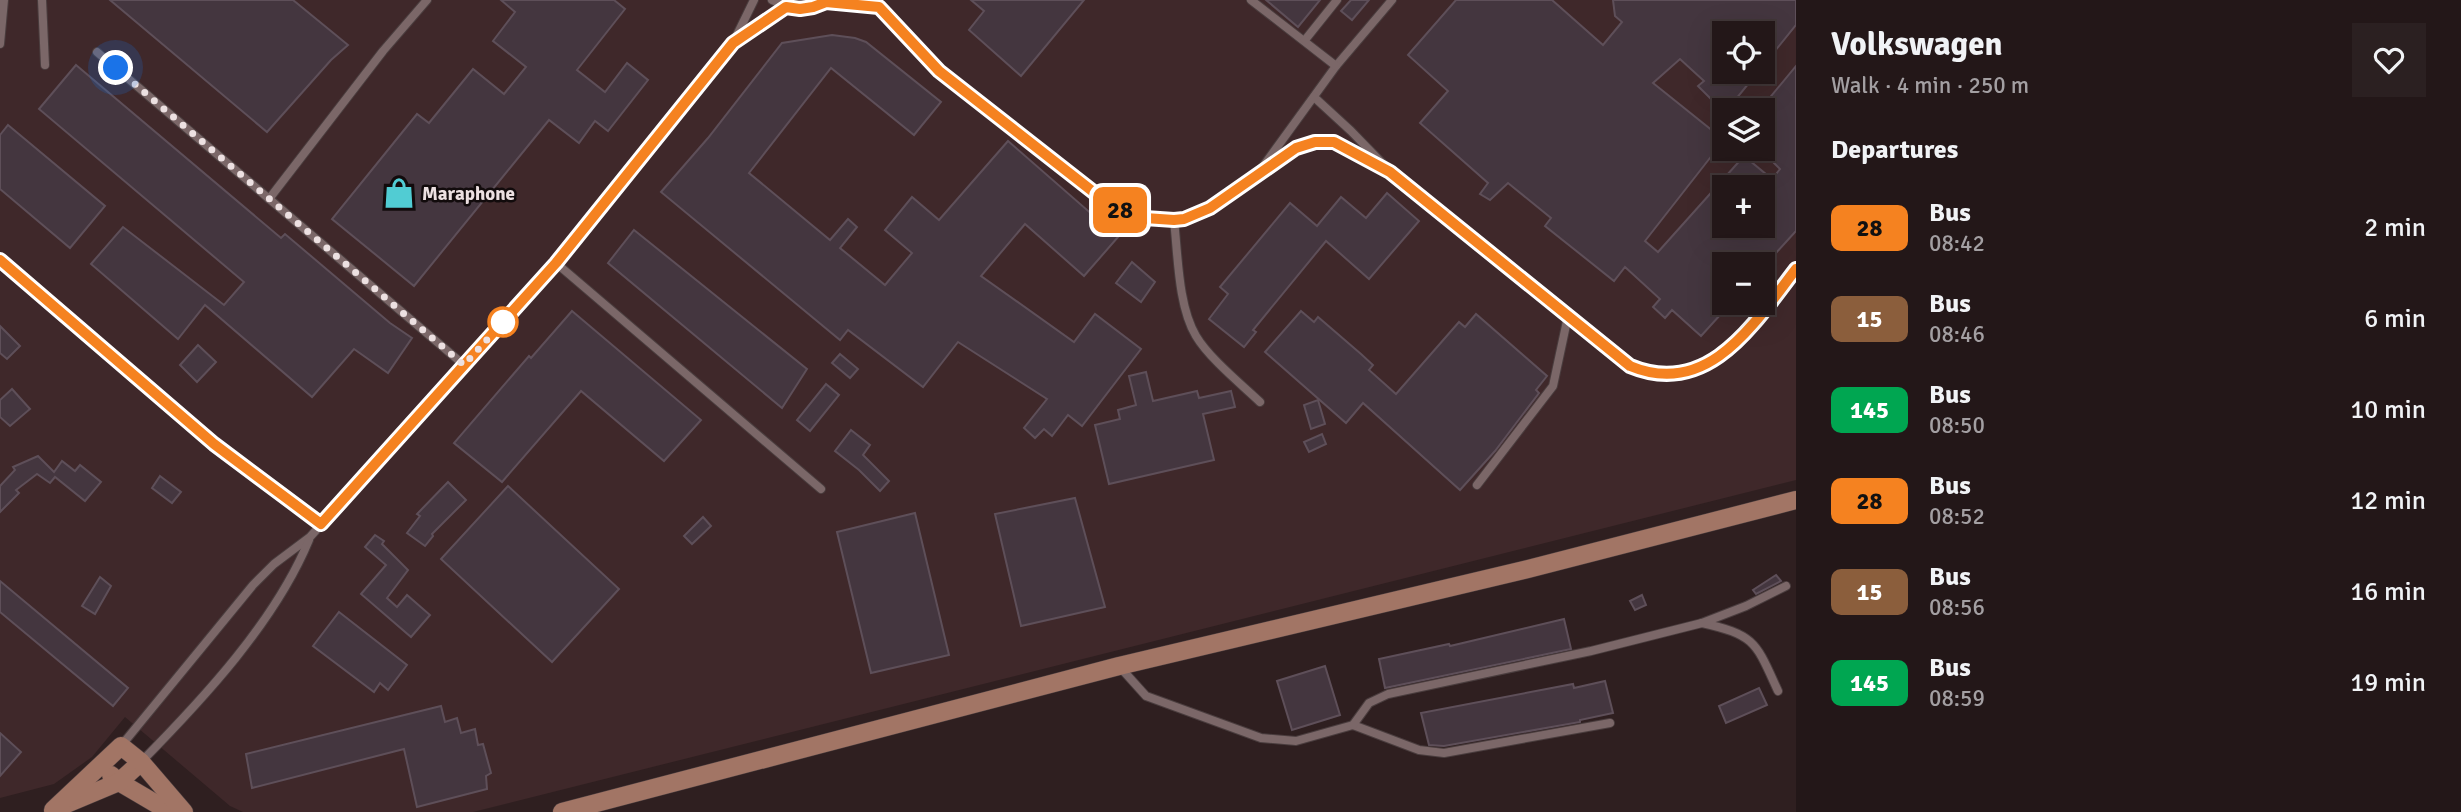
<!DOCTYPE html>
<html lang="en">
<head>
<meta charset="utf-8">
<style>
	:root { --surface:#231718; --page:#2b2021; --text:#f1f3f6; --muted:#a39fa2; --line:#403637 }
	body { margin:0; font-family:Signika,sans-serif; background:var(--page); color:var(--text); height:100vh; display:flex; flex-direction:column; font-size:26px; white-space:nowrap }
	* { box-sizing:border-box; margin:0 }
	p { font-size:23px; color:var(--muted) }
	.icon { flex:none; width:38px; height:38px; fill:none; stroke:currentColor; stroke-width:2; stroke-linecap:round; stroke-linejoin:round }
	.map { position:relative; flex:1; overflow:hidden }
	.sheet { display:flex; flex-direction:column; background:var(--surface); width:665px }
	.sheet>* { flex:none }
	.badge { padding:0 14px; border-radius:10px; font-size:24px; line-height:46px }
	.tools { position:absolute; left:1712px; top:21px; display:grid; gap:14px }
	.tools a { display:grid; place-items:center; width:63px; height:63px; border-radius:0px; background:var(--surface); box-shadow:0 7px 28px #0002,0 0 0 2px var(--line); font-size:35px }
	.you { position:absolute; width:35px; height:35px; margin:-18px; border:5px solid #fff; border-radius:50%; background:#1a73e8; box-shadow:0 0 0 10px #1a73e833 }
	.map>.badge { position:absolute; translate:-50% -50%; box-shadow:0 0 0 4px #fff }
	h2 { padding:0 35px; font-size:26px; line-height:63px }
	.round { display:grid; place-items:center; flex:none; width:74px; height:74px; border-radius:0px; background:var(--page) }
	.summary { display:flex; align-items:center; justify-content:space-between; height:119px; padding:0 35px }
	h1 { font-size:33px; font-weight:800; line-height:52px }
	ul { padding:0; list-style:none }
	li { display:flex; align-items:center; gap:21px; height:91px; padding:0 35px }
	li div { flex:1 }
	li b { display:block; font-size:26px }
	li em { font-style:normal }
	li .badge { min-width:77px; font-weight:700; text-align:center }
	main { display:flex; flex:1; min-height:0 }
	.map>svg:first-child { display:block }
</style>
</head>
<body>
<main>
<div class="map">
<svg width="1796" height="812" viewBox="0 0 1796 812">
	<rect width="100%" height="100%" fill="#2f1f20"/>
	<!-- built -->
	<path fill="#3f282a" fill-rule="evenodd" d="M0,0H1796V480L473,812H243L230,806L125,717L92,757L54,784L0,798ZM1724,33H1762V72H1724ZM1724,110H1762V149H1724ZM1724,187H1762V226H1724ZM1724,264H1762V303H1724Z"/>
	<!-- building -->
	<g fill="#44363f" stroke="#5e4f59" stroke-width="2" fill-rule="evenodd">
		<path d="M110,0H293L348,45L331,60L267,132Z"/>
		<path d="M501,0H614L625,9L577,70L605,92L627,63L648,80L608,131L595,121L579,143L549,120L414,286L332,219L417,114L429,123L473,69L504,94L526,67L493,41L515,12Z"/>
		<path d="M971,0H1084L1021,76L969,30L984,11Z"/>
		<path d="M1266,0H1320L1298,27Z"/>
		<path d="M1351,0H1369L1352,20L1341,11Z"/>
		<path d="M1456,0H1552L1603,45L1622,22L1615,16L1613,0H1796V25L1762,67V33H1724V72H1758L1727,110L1724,112L1698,86L1704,81L1680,59L1653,83L1724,140L1645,241L1658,252L1744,156L1772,179L1780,169L1762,151V107L1796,66V231L1766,264H1724V303H1731L1701,336L1672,310L1665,318L1653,307L1660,299L1625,267L1614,281L1545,226L1551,218L1508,183L1490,200L1480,194L1488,183L1420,123L1448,91L1408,55ZM1724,187H1762V226H1724Z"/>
		<path d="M832,35L855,38L866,42L941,102L914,135L831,68L749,173L830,240L848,219L857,227L840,248L885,285L912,253L885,230L912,197L939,220L1008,141L1118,237L1084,276L1025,224L981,276L1074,342L1095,314L1141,349L1082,426L1068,415L1052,436L1044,429L1035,438L1024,428L1047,399L958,342L923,387L848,330L840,340L661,192L708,138L782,43Z"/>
		<path d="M76,65L281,238L285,234L390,323L412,338L388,373L354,349L312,397L205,305L178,339L91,264L123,227L224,305L244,282L39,109Z"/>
		<path d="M8,125L105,206L70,248L0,189V135Z"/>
		<path d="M1387,193L1419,221L1369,279L1326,241L1253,330L1256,332L1244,347L1209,319L1228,294L1220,287L1290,203L1317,226L1341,197L1366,218Z"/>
		<path d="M634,230L807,369L782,408L608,263Z"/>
		<path d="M1132,262L1155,282L1141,302L1116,283Z"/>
		<path d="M572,311L701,420L664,461L581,391L502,482L454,443L529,356L531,358Z"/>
		<path d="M1301,311L1314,322L1318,317L1361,354L1373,365L1369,370L1396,394L1459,322L1465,327L1476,314L1547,376L1536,390L1539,393L1495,451L1460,490L1363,403L1346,423L1265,352Z"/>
		<path d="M0,326L20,346L7,359L0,353Z"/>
		<path d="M198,345L216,362L197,382L180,365Z"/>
		<path d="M840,354L858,369L850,378L832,363Z"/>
		<path d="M1146,372L1153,401L1197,391L1199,398L1231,391L1235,407L1203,414L1214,460L1109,484L1095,425L1120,419L1118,410L1136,405L1129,376Z"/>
		<path d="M826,384L839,395L810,431L797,420Z"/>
		<path d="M12,389L30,409L10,426L0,417V400Z"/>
		<path d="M1318,400L1325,424L1311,429L1304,405Z"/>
		<path d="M851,430L870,445L863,455L889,481L880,491L859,470L835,451Z"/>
		<path d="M1322,434L1326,444L1309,452L1304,442Z"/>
		<path d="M38,456L54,472L62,461L75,471L80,465L101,482L85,501L55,477L50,483L37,474L16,490L19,493L0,512V486L15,470L13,467Z"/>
		<path d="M160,476L181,492L172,503L152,488Z"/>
		<path d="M448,482L466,500L432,534L433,536L425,546L407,533L420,516L417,514Z"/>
		<path d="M508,486L619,589L552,662L441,559Z"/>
		<path d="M1075,498L1105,607L1021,626L995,514Z"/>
		<path d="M915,513L949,655L871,673L837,532Z"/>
		<path d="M703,517L711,526L692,544L684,536Z"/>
		<path d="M375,535L384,541L382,544L408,570L387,598L397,607L407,595L430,615L411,637L361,594L386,565L365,547Z"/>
		<path d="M1776,575L1781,581L1756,594L1753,590Z"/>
		<path d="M100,577L111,586L95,614L82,606Z"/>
		<path d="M0,581L128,688L113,706L0,612Z"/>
		<path d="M1642,595L1646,605L1635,610L1630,601Z"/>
		<path d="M339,612L407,665L388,690L380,683L374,692L313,646Z"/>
		<path d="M1564,619L1571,649L1385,688L1379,659L1449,644L1450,646Z"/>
		<path d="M1325,666L1340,715L1292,730L1277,681Z"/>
		<path d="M1605,681L1613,713L1580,720V722L1444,746L1429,745L1421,713L1573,684L1574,688Z"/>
		<path d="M1759,688L1767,705L1726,723L1719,706Z"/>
		<path d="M441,706L445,722L457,718L461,733L475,729L478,745L483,744L491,773L486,776L487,789L417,807L404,749L252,788L246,754Z"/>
		<path d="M0,733L21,752L0,776Z"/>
	</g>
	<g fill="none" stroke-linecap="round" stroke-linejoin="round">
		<defs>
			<g id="service">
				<path d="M42,0L45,65"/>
				<path d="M772,0C792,9 809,12 829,0"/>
				<path d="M873,0L939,71L1095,194L1120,211L1145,218L1174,220L1210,208L1259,172L1336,66L1392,0"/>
				<path d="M1251,0L1336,66"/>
				<path d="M826,2L879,7"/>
				<path d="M1305,40L1337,0"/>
				<path d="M736,41L786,7"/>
				<path d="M0,44L4,0"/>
				<path d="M97,52L464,365"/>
				<path d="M1314,97L1351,131L1384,165"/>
				<path d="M1265,167C1326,129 1332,138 1390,172L1630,366C1710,399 1754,322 1796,269"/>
				<path d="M269,199L383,51L427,0"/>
				<path d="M1174,220C1178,255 1178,306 1196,336C1209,358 1241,384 1260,402"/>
				<path d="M0,260L214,444L321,524"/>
				<path d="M556,263L821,489"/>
				<path d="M1477,485L1553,386L1568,316"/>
				<path d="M1702,623C1756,635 1756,643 1778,691"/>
				<path d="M1119,666L1146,696L1261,738L1296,741L1353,725L1419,750L1444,753L1610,723"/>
				<path d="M1353,725L1369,703L1388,694L1591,651L1702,623L1746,606L1786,586"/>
				<path d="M121,746L253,585L274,564L310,537L556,263L733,43L754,0"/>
				<path d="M141,762C203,699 275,622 309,540"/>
			</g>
			<g id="secondary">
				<path d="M111,775L119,782L170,812"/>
				<path d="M64,805L119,782L141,762"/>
				<path d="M53,810L121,746L141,762L184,812"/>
				<path d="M562,812L1119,666L1528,569L1796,500"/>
			</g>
		</defs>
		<!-- service casing -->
		<use href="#service" stroke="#4a3d3e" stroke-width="10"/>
		<!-- secondary casing -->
		<use href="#secondary" stroke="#4a3d3e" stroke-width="19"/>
		<!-- service -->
		<use href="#service" stroke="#7b6768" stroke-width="8"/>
		<!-- secondary -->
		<use href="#secondary" stroke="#a27565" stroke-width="18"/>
	</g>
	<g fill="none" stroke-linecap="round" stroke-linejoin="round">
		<defs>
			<path id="line" d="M0,260L214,444L321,524L556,263L733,43L786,7L800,9L813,7L826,2L879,7L939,71L1096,194L1120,211L1145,218L1174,220L1184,219L1210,208L1296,148L1315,142H1334L1390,172L1630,366C1709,399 1755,322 1796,269"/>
		</defs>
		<!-- line casing -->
		<use href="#line" stroke="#fff" stroke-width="16"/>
		<!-- line -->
		<use href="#line" stroke="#f58220" stroke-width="10"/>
		<!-- walk -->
		<path stroke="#ece0e1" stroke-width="7" stroke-dasharray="0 12.6" d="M116,68L464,365L503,322"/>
	</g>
	<!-- icons -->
	<defs>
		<symbol id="shop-bare" viewBox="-9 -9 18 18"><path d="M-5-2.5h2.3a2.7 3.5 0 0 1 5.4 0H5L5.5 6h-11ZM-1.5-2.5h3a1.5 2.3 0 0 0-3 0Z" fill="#51ccd3" stroke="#120b0c" stroke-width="2.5" paint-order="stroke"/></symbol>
	</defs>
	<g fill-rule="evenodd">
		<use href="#shop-bare" x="377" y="171" width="44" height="44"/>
	</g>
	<!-- markers -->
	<circle fill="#fff" stroke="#f58220" stroke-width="3.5" cx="503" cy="322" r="14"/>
	<g text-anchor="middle" stroke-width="5" stroke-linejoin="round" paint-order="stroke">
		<!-- poi labels -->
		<g font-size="19" font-weight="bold" fill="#ece0e1" stroke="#120b0c" text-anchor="start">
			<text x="422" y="200">Maraphone</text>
		</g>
	</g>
</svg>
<div class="tools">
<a><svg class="icon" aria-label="locate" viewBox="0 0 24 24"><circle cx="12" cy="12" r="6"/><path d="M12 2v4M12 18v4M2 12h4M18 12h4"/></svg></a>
<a><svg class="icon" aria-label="layers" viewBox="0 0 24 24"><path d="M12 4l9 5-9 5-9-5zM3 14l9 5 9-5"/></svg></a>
<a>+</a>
<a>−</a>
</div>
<div class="you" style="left:116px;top:68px"></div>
<b class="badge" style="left:1120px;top:210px;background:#f58220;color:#111">28</b>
</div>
<section class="sheet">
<div class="summary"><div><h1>Volkswagen</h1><p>Walk · 4 min · 250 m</p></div><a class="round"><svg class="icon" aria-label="heart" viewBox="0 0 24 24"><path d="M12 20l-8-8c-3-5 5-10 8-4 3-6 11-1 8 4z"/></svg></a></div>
<h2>Departures</h2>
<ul>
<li><span class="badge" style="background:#f58220;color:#111">28</span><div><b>Bus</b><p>08:42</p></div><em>2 min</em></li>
<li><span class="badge" style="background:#8b5e3c;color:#fff">15</span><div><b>Bus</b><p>08:46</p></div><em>6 min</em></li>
<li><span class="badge" style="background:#00a651;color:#fff">145</span><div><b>Bus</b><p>08:50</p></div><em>10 min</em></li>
<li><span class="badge" style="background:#f58220;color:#111">28</span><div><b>Bus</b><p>08:52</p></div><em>12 min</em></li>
<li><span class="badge" style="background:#8b5e3c;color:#fff">15</span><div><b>Bus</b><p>08:56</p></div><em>16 min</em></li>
<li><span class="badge" style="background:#00a651;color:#fff">145</span><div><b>Bus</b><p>08:59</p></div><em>19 min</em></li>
</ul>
</section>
</main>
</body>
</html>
